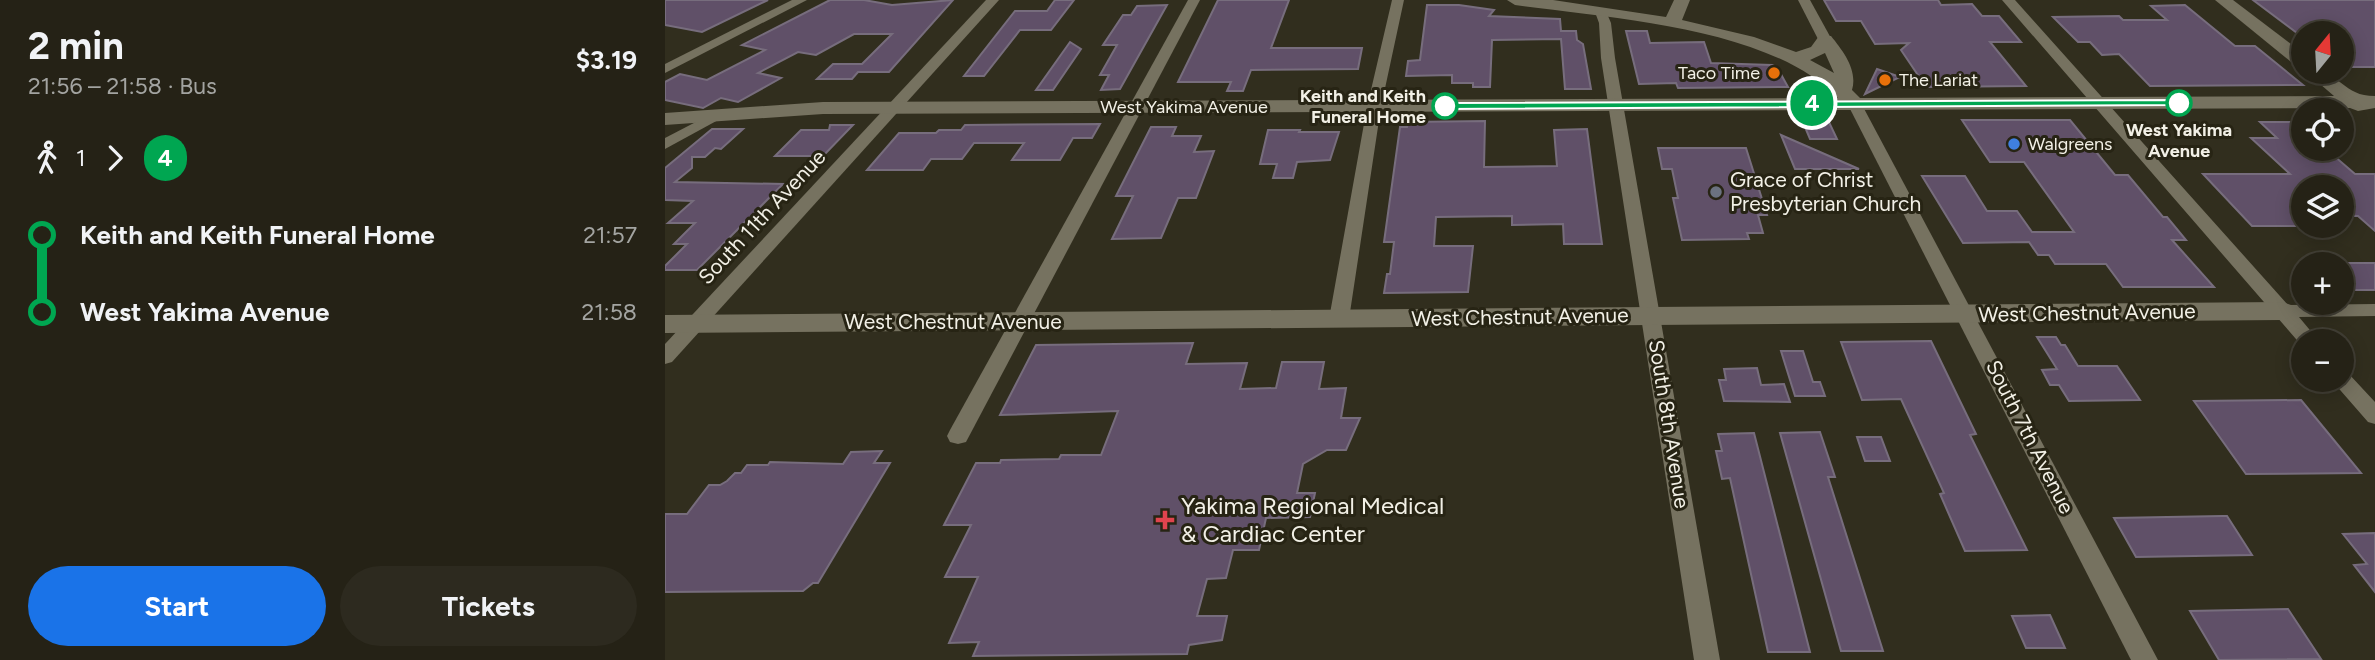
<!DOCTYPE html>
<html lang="en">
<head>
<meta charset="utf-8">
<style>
	:root { --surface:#252216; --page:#2d2a1f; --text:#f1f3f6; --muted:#a3a4a1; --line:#423f35; --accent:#1a73e8 }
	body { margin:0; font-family:Figtree,sans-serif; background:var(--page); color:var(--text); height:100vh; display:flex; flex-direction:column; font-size:26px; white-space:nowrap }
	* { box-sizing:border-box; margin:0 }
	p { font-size:23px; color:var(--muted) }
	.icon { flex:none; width:38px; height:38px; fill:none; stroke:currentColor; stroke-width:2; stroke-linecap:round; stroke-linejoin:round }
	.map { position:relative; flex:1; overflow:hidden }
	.sheet { display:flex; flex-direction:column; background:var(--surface); width:665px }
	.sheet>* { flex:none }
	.badge { padding:0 14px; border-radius:23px; font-size:24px; line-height:46px }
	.needle { width:46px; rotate:18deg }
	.tools { position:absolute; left:1626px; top:21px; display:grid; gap:14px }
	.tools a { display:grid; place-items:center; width:63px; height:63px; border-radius:50%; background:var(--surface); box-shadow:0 4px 18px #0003,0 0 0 2px var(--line); font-size:35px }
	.map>.badge { position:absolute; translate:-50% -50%; box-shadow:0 0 0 4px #fff }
	.legs { display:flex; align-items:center; gap:10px; height:77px; padding:0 28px; font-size:23px }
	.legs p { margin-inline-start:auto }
	.head { display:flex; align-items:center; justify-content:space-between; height:119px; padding:0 28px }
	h1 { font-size:38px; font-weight:700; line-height:52px }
	.cta { display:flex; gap:14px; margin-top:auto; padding:14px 28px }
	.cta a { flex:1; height:80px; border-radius:42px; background:var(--accent); color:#fff; font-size:28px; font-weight:700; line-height:80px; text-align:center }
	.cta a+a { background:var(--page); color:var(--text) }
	ul { padding:0 28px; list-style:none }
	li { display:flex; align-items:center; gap:24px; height:77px; font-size:26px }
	li i { display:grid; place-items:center; width:10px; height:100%; margin:0 9px; background:currentColor }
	li i::after { content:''; width:18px; height:18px; margin:-9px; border:5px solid; border-radius:50%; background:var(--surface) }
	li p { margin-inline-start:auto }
	li:first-child i { background:linear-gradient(#0000 50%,currentColor 0) }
	li:last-child i { background:linear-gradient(currentColor 50%,#0000 0) }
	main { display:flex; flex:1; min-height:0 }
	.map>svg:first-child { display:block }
</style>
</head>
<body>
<main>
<section class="sheet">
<div class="head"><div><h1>2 min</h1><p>21:56 – 21:58 · Bus</p></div><b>$3.19</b></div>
<div class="legs"><svg class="icon" aria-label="walk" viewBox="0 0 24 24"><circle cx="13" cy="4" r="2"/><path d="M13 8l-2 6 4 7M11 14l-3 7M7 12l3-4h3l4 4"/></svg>1<svg class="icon" aria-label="forward" viewBox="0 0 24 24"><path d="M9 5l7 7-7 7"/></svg><b class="badge" style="background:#00a651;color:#fff">4</b></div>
<ul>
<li><i style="color:#00a651"></i><b>Keith and Keith Funeral Home</b><p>21:57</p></li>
<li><i style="color:#00a651"></i><b>West Yakima Avenue</b><p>21:58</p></li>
</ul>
<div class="cta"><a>Start</a><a>Tickets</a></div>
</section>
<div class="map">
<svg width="1710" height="660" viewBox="0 0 1710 660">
	<rect width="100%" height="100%" fill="#312e1e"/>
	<!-- building -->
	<g fill="#605068" stroke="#776d7d" stroke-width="2">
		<path d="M0,0H103L37,32L0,25Z"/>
		<path d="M165,0H199L227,5L288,0L224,72H193L187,79H152L168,64H197L227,34H189L151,55L133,52L93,73L116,78L73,102L56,98L38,108L0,100V82L15,74L42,80L100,50L77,45Z"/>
		<path d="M390,0H409L386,30H355L319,76H299L350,11H382Z"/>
		<path d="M553,0H624L606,48H697L693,69L586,70L578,91H562L566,82H513Z"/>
		<path d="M1159,0H1273L1276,5L1307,4L1317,16H1334L1356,42H1325L1361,86L1261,87L1236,50L1244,43L1210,44L1196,21H1171Z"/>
		<path d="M1588,0H1710V67H1676V33H1632Z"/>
		<path d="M502,5L455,89L436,90L444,75H435L452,45H438L458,15H466L472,6Z"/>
		<path d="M762,5H794L829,10L824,16L895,19L896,31H911L912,40L918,44L926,89H900L896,39L827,40L825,87H808V83H787V75L741,76L743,61L755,60Z"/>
		<path d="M1520,5L1570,46H1590L1638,85L1485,86L1454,54L1437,55L1425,42H1413L1388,17L1454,16L1458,20H1502L1486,6Z"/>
		<path d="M961,31H982L985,43L1039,42L1046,63L1107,65L1112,67L1123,87L1013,88L1011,83L974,84Z"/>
		<path d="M405,42L416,49L388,90H371Z"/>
		<path d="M1212,69L1235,77L1200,94Z"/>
		<path d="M1137,120H1163L1172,139H1145Z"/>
		<path d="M1297,120H1405L1450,175H1463L1498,217H1502L1521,240H1507L1549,287H1458L1441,264H1390L1384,255H1373L1364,242L1298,243L1257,176H1300L1322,211H1352L1367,232H1409L1359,162H1325Z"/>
		<path d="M820,121L819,167L892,166L889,130L922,129L937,244H899L898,224L847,225V216L771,217L769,246H808L803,292L719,293L722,274H725L729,242H719L735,127H742L743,122Z"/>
		<path d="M1595,122H1631L1638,128V149H1661L1690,174H1710V231L1693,216H1676V187H1638V226H1587L1538,174H1625L1586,138H1612Z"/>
		<path d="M435,124L427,138H408L395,160H347L359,143H309L297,159H266L258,170H202L234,133H271L274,130H296L300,125Z"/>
		<path d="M165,125H188L158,156H110L136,130H164Z"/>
		<path d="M486,127H511L507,136H536L529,152L549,151L531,198H513L496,238L447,239L468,196H451Z"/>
		<path d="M47,129H78L56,149L50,148L40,157H27V168L10,182L118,184L32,270H0V266L22,244H9L30,223H3L28,201L0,200V168Z"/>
		<path d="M603,130H635L634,132H674L665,160L632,162L628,178H608L612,164H595Z"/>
		<path d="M1116,135L1194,169H1130Z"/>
		<path d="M993,148H1081L1102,215H1093L1098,233H1082L1084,239L1017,240L1008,198H1013L1007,169H997Z"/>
		<rect x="1676" y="263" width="34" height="27"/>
		<path d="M1372,337H1391L1396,345H1400L1413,366H1452L1475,400L1404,401L1394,385H1385L1377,370L1392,369Z"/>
		<path d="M1266,341L1311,434L1305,435L1362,550L1300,551L1275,494L1279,493L1236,399L1197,400L1176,342Z"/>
		<path d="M528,343L521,364L582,363L575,389L611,388L617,362H659L654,389L681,388L676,418H695L681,450H662L638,464L632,493H650L645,517L601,518L594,550H568L561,578L542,579L532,616H562L557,640L524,645L522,654L308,656L314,642L284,643L313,577H280L306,525H279L311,463H335L336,460L394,459L396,455H436L453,411L335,415L371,345Z"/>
		<path d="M1116,351H1138L1148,382H1155L1160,396H1130Z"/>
		<path d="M1092,368L1096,385L1119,384L1125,402L1059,401L1054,380H1061L1059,369Z"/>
		<path d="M1636,400L1696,473L1581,474L1529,401Z"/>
		<path d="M1155,432L1170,477H1163L1218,651H1176L1115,433Z"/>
		<path d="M1089,433L1145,652H1103L1065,478L1057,479L1051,451H1057L1053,434Z"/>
		<path d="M1192,437H1216L1225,461H1200Z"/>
		<path d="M217,451L209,463H225L153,583H148L138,591L0,592V514H22L44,485H55L62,481L70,473H76L82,465H103L105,462L178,464L186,452Z"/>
		<path d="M1557,516H1562L1587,555L1471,557L1449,518Z"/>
		<path d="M1710,533V592L1689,565L1702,564L1678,534Z"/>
		<path d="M1623,609L1656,659L1554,660L1525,611Z"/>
		<path d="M1385,615L1400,648H1361L1347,616Z"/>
	</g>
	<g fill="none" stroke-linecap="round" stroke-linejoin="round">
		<!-- street -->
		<g fill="#767260" fill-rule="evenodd">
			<path d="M127,0H142L0,73V64Z"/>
			<path d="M321,0H334L7,362L0,364V344Z"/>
			<path d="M523,0H535L301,442L293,444L285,442L282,436L285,430Z"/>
			<path d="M727,0H739L716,107L684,319L681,324H667L664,319L702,107Z"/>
			<path d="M1133,0H1145L1167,40L1165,43H1155Z"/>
			<path d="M1337,0H1350L1623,305L1710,304V316L1634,317L1654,341H1638L1637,346Z"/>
			<path d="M936,8L940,9L946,23L950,58L1055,660H1029L936,58L934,23L930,12Z"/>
			<path d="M1189,99L1196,103L1493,660H1466L1182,103Z"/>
			<path d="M50,112L55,113L57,116L55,119L0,149V138Z"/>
			<path d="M1676,371L1683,373L1710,402V424L1703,422L1669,383L1667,380H1676Z"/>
		</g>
		<!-- secondary -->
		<g fill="#767260" fill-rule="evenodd">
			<path d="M842,0H888L1001,17L1009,0H1025L1017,20L1089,37L1131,52L1146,47L1154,36H1166C1178,51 1193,70 1187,90L1195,98L1669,96L1641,72C1678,70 1676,96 1710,96V108L1693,111L1685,108L158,114L0,125V113L158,102L1173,98C1105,27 945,18 850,5ZM1160,53L1169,73L1145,60Z"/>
			<path d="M1550,0H1568L1638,53V68L1631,66Z"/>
			<path d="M1617,302L1626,305L1630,311L1626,317L1617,320L0,333V315Z"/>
		</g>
	</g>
	<!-- line-1 -->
	<path fill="#00a651" stroke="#fff" stroke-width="2" d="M1514,100L1519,103L1517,105L780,109L775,106L780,103Z"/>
	<!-- markers -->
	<g fill="#e8710a" stroke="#272414" stroke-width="2.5">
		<circle cx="1109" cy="73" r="7"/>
		<circle cx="1220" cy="80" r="7"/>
	</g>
	<g fill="#fff" stroke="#00a651" stroke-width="3.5">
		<circle cx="1514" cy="103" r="12"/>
		<circle cx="780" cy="106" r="12"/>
	</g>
	<circle fill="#3f7fe0" stroke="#272414" stroke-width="2.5" cx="1349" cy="144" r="7"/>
	<circle fill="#6b7280" stroke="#272414" stroke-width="2.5" cx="1051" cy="192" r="7"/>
	<path fill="#e0444e" stroke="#272414" stroke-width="2.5" d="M496.5 509.5h7v7h7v7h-7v7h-7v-7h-7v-7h7z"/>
	<g text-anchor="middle" stroke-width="6" stroke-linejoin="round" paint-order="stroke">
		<!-- far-poi labels -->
		<g font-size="18" fill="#f2f0e6" stroke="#272414" text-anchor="start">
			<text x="1095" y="79" text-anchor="end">Taco Time</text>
			<text x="1234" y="86">The Lariat</text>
			<text x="1363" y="150">Walgreens</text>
		</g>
		<!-- far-stop labels -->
		<g font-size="18" font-weight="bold" fill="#f2f0e6" stroke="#272414" text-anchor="end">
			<text x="761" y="102">Keith and Keith<tspan x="761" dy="21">Funeral Home</tspan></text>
			<text x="1514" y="136" text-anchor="middle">West Yakima<tspan x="1514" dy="21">Avenue</tspan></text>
		</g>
		<!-- far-street labels -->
		<g font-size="18" fill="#f2f0e6" stroke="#272414">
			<text x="519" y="113">West Yakima Avenue</text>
		</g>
		<!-- poi labels -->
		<g font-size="21" fill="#f2f0e6" stroke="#272414" text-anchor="start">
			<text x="1065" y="187">Grace of Christ<tspan x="1065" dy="24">Presbyterian Church</tspan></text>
		</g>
		<!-- street labels -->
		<g font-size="21" fill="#f2f0e6" stroke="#272414">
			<text transform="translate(97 217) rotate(-47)" y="7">South 11th Avenue</text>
			<text transform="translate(1422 313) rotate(-1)" y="7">West Chestnut Avenue</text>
			<text transform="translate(855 317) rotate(-1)" y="7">West Chestnut Avenue</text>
			<text x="288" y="329">West Chestnut Avenue</text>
			<text transform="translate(1004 424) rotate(81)" y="7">South 8th Avenue</text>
			<text transform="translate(1365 437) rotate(63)" y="7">South 7th Avenue</text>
		</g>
		<!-- near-poi labels -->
		<g font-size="24" fill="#f2f0e6" stroke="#272414" text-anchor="start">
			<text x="516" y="514">Yakima Regional Medical<tspan x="516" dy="28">&amp; Cardiac Center</tspan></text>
		</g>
	</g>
</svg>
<div class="tools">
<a><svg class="needle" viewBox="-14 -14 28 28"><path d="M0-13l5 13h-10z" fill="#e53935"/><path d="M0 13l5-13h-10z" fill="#a3a4a1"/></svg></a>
<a><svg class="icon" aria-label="locate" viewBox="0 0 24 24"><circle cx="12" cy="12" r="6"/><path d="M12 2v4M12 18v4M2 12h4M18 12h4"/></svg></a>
<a><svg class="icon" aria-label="layers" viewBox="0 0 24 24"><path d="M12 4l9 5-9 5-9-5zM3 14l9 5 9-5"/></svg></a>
<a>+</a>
<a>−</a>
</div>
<b class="badge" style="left:1147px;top:103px;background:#00a651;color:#fff">4</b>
</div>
</main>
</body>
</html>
